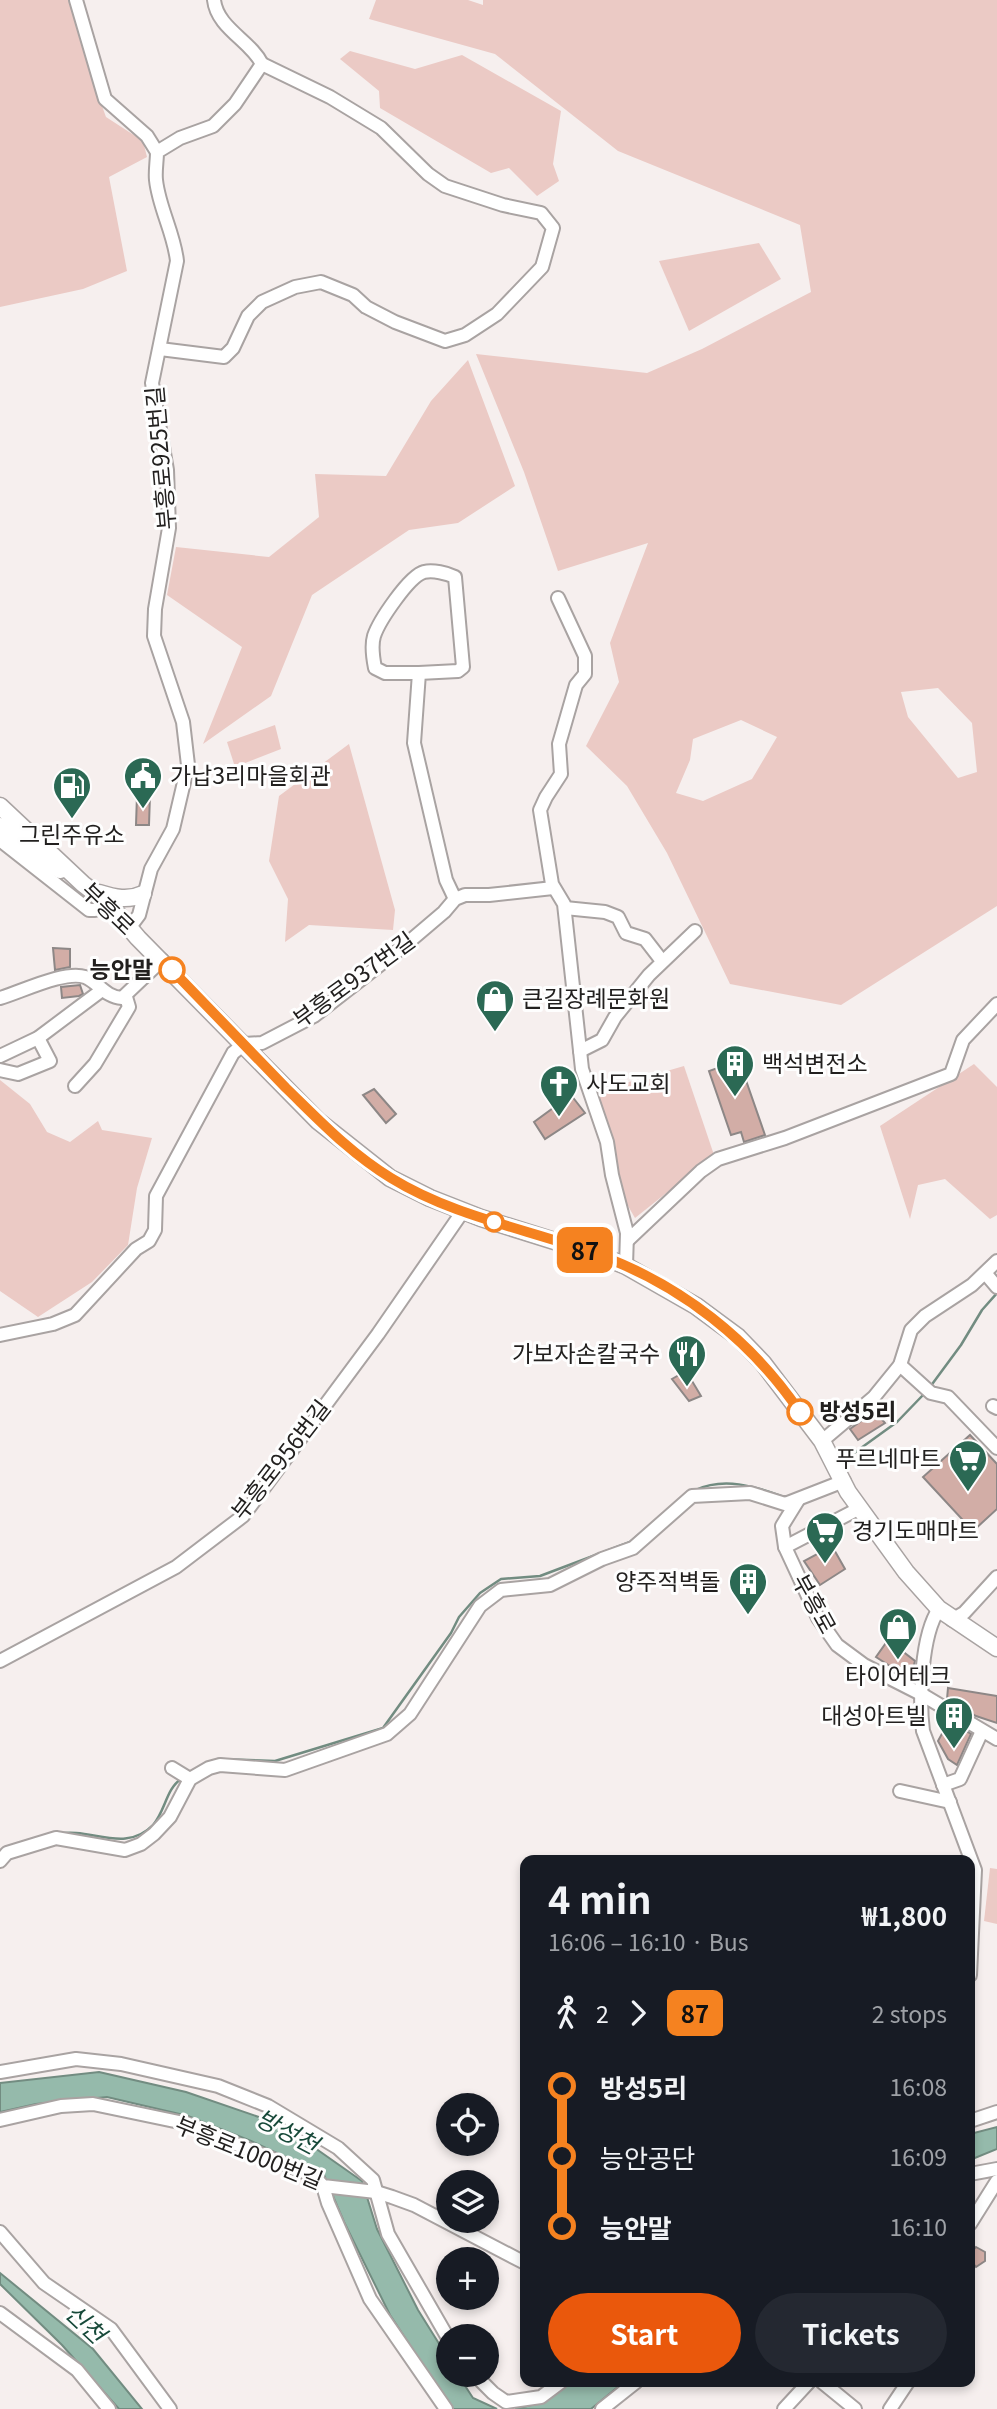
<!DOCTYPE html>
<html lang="en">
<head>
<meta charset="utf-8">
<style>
	:root { --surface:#171b24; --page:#242831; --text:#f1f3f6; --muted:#9ea1a6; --accent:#ea580c }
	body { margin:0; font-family:Georgia,"Noto Sans KR",serif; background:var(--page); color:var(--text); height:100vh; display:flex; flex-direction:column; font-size:26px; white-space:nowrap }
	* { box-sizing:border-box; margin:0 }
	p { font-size:23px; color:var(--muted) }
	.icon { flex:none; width:38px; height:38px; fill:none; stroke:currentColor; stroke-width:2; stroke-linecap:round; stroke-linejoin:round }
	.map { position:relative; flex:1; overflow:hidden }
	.drawer { position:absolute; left:520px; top:1855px; width:455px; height:532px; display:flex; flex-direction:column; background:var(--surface); border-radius:14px; box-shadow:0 4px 10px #0003 }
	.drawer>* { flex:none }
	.badge { padding:0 14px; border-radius:10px; font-size:24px; line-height:46px }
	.buttons { position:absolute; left:436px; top:2093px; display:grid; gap:14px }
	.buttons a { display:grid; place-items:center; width:63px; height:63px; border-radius:50%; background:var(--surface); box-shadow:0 4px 10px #0003; font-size:35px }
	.map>.badge { position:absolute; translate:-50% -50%; box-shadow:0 0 0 4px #fff }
	.legs { display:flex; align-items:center; gap:10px; height:77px; padding:0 28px; font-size:23px }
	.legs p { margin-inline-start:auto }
	.overview { display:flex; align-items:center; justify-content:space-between; height:119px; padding:0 28px }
	h1 { font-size:38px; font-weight:700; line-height:52px }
	.action { display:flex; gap:14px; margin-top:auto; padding:14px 28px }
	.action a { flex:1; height:80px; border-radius:42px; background:var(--accent); color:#fff; font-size:28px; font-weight:700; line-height:80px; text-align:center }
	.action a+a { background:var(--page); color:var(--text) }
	ul { padding:0 28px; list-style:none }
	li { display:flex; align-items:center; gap:24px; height:70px; font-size:26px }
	li i { display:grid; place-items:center; width:10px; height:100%; margin:0 9px; background:currentColor }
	li i::after { content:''; width:18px; height:18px; margin:-9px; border:5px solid; border-radius:50%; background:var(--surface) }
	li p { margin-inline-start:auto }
	li:first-child i { background:linear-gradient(#0000 50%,currentColor 0) }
	li:last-child i { background:linear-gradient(currentColor 50%,#0000 0) }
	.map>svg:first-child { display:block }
</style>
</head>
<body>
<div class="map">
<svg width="997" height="2409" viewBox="0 0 997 2409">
	<rect width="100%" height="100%" fill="#f6efee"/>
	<!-- green -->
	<g fill="#ebcac5" fill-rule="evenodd">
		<path d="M0,0H73L98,95L106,117L143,141L147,157L109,177L127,271L83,289L0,307Z"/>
		<path d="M376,0H468L483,5V0H997V906L841,1005L730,984L667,853L627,786L586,746L619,682L610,643L648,543L558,571L524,472L476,354L647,373L702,349L811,292L800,225L618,151L495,54L369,19ZM938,688L972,723L977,772L958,778L908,717L901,692ZM741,720L777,737L752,779L703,801L676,793L690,760L693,739Z"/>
		<path d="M350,51L415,69L462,55L561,111L553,164L559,181L537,196L509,168L491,173L380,108L379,91L340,59Z"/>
		<path d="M759,243L781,279L689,331L659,261Z"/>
		<path d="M468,360L515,486L458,523L409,530L312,595L271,696L203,744L242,647L167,595L176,547L269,557L319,517L315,474L386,476L431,401Z"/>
		<path d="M275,725L281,749L235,767L227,742Z"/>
		<path d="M349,744L395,910L393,930L309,925L285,942L288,899L269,861L279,796Z"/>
		<path d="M974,1064L997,1087V1215L990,1219L945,1179L918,1185L910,1219L880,1126Z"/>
		<path d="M684,1066L714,1155L635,1218L624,1199L598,1091Z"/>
		<path d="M0,1080L30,1104L47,1132L70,1142L98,1121L102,1130L152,1138L137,1188L128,1245L92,1282L38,1317L0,1291Z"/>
		<path d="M990,1868L997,1869V1924L984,1921Z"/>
	</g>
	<!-- water -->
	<g fill="#95baab" stroke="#728c81" stroke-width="2">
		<path d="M99,2072L186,2092L282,2125L362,2181L377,2229L418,2310L448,2358V2375H458L473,2398L497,2409H452L390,2315L344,2222L324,2175L251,2141L188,2116L107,2097L36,2104L0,2112V2083Z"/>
		<path d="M997,2127V2149L970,2160V2134Z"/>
		<path d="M0,2273L93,2349L142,2409H119L62,2345L0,2284Z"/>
		<path d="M570,2382H624L591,2409H515L544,2402Z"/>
	</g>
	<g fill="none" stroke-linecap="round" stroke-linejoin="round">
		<!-- stream -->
		<g stroke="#728c81" stroke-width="2.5">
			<path d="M930,1387L961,1345L982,1310L997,1293"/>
			<path d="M843,1461L897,1422L924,1394"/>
			<path d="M696,1490C723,1477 755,1486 781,1496"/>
			<path d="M218,1759L275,1761L383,1728L451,1633L459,1617L480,1593L501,1579L540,1576L630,1542L657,1519"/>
			<path d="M58,1834C90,1827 125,1854 153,1825C165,1812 166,1789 181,1779"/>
		</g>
	</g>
	<!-- building -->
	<g fill="#d2ada6" stroke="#8d8786" stroke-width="2">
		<path d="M137,795H150L149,825H136Z"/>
		<path d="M53,948L70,949V967L55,970Z"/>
		<path d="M80,985L83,994L79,996L62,998L61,987Z"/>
		<path d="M723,1066L726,1074L742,1069L765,1135L744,1142L741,1132L731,1135L709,1071Z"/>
		<path d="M374,1089L396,1114L386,1123L363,1095Z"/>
		<path d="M571,1095L585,1113L545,1139L534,1122Z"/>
		<path d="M686,1371L701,1396L689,1401L672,1379Z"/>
		<path d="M875,1411L885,1423L858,1440L850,1429Z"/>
		<path d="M970,1435L997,1464V1509L973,1531L923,1477Z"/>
		<path d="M832,1546L845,1569L820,1585L804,1561Z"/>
		<path d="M888,1640L915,1661L910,1679L876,1657Z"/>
		<path d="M948,1688L997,1696V1723L976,1716L947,1699Z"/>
		<path d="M956,1725L971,1734L957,1765L948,1759L938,1741L944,1730L950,1733Z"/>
		<path d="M976,2247L985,2252V2261L976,2267L970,2260V2253Z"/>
	</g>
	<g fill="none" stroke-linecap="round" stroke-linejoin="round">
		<defs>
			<g id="minor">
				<path d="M76,0L105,99L147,136L157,152"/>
				<path d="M160,349L224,357L233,348L248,316L262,302L295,287L321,282L353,295L366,307L395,322L445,341L465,335L497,314L542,267L553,228L541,213L503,205L445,186L428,174L381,128L330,97L262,64"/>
				<path d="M558,598L585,656V674L576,685L559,744L561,774L546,797L540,810L552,884L564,904L582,1069L607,1142L612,1175L627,1233L626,1266"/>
				<path d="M419,673H385L375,668C373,658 371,646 374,636C379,621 409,576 424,572C433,570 447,573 455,577L463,667L458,671L419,673L414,743L446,880L455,899"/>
				<path d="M0,840L89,910H95L109,904"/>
				<path d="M565,908L605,912L618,917L626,933L645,939L662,961"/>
				<path d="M130,927L139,915L151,869L173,829L188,765L183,722L154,636L155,609L169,528L167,470L152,383L177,261C174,233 159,208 156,180C155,171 157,161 157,152L180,138L213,126L235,104L262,64C251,41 217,28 214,0"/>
				<path d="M0,998C21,992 65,970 85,977C99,983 105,997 122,998L162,960"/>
				<path d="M580,1051L602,1040L615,1017L649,975L695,931"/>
				<path d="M0,1056L38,1038L102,990"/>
				<path d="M0,1070L18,1074L50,1061L38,1038"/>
				<path d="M75,1086L95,1064L129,1007L126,997"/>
				<path d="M627,1241L701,1171L718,1159L785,1138L951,1074L963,1040L997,1004"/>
				<path d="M986,1274L997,1287"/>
				<path d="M0,1335L53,1324L75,1315L136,1249L149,1241L155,1230L156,1196L233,1053L244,1044L262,1043L314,1016L404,946L444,912L455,899L465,895H489L553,888"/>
				<path d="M900,1365L931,1393L948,1397L997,1448"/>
				<path d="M993,1406L997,1408"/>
				<path d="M822,1441L874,1397L900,1365L911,1330L925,1316L972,1285L997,1261"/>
				<path d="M860,1508L785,1547L818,1618L837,1645L864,1665L921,1694L997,1739"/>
				<path d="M785,1547L782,1526L798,1500"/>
				<path d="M939,1609C921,1635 919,1700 923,1731L975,1870L970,1975"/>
				<path d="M952,1620L964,1613L997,1577"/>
				<path d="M0,1661L176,1567L243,1516L378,1334L463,1211"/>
				<path d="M172,1768L190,1779"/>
				<path d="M943,1785L960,1779L982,1731"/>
				<path d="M900,1791L950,1802"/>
				<path d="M0,1861L7,1853L56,1838L125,1850L141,1844L154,1834L170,1817L190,1779L209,1768L220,1765L285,1770L387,1734L410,1714L480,1606L501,1590L550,1585L602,1559L633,1548L692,1496L750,1493L785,1504L844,1481"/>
				<path d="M0,2072L76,2059L121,2064L218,2086L268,2106L338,2148L373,2180L388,2234L448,2338"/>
				<path d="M0,2120L61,2106L93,2104L184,2123L314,2176L323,2186L376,2192L392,2197L414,2205L525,2263"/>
				<path d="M970,2121L997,2112"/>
				<path d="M970,2174L997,2169"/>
				<path d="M323,2186L328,2203L370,2299L446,2409"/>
				<path d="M970,2224L997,2181"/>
				<path d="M0,2232L44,2283L111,2329L170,2409"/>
				<path d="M0,2313L77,2370L109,2409"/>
				<path d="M475,2375L493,2393L506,2402L541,2397L561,2382"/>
				<path d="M822,2382L855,2409"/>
				<path d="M602,2409L636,2382"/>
				<path d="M784,2409L809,2382"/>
				<path d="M890,2409L908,2382"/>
			</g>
			<g id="major">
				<path d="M0,806L83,884L109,904L138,938L318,1121L390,1178L430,1198L481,1218L599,1255L626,1266L696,1306L738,1337L763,1363L822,1441L848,1492L906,1572L939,1609L997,1648"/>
				<path d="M0,826L34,854L60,870"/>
				<path d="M99,893C115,898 128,901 143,894"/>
			</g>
		</defs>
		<!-- minor casing -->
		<use href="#minor" stroke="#a9a3a2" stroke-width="16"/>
		<!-- major casing -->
		<use href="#major" stroke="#a9a3a2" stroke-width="19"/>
		<!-- minor -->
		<use href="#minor" stroke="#fff" stroke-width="12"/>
		<!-- major -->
		<use href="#major" stroke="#fff" stroke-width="16"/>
	</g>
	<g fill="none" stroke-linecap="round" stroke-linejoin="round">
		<defs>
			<path id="line-1" d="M172,970C210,1009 248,1049 286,1088C319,1120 351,1154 391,1178C454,1217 529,1229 599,1255C681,1285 751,1340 800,1412"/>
		</defs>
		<!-- line-1 casing -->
		<use href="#line-1" stroke="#fff" stroke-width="16"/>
		<!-- line-1 -->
		<use href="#line-1" stroke="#f58220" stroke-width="10"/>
	</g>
	<!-- icons -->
	<defs>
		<symbol id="civic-pin" viewBox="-11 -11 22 30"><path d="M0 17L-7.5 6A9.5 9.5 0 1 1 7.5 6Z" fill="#2b6954" stroke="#fefefe"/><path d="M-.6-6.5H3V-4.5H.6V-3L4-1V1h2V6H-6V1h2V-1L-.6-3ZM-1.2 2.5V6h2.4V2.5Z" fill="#fff"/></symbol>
		<symbol id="fuel-pin" viewBox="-11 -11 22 30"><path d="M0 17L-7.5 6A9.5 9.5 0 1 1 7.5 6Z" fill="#2b6954" stroke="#fefefe"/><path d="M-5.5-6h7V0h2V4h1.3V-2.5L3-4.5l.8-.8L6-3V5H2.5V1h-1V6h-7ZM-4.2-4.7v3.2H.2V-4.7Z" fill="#fff"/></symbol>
		<symbol id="shop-pin" viewBox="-11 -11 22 30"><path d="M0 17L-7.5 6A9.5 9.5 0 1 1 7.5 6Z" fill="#2b6954" stroke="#fefefe"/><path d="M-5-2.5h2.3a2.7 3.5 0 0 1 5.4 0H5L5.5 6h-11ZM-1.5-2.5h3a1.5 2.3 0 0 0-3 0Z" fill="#fff"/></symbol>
		<symbol id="building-pin" viewBox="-11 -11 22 30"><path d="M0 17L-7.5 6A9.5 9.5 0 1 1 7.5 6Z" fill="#2b6954" stroke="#fefefe"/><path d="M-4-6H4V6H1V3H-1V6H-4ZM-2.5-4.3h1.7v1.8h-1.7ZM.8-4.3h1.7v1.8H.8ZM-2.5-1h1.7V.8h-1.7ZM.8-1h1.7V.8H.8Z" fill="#fff"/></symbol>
		<symbol id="church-pin" viewBox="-11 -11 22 30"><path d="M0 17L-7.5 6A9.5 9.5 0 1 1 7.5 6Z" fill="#2b6954" stroke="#fefefe"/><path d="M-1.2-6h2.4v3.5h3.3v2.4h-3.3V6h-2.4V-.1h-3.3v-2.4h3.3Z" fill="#fff"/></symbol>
		<symbol id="restaurant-pin" viewBox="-11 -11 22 30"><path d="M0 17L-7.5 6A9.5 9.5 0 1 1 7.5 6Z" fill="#2b6954" stroke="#fefefe"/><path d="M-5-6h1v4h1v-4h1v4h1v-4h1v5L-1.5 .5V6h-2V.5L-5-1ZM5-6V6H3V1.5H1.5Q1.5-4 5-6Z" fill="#fff"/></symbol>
		<symbol id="supermarket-pin" viewBox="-11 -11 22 30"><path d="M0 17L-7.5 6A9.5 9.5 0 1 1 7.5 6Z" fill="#2b6954" stroke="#fefefe"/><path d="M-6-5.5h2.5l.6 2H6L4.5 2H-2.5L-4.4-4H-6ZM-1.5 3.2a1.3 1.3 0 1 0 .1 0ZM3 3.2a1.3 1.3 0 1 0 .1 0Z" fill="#fff"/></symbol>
	</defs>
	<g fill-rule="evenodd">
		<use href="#civic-pin" x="121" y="754" width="44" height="60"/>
		<use href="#fuel-pin" x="50" y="764" width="44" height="60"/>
		<use href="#shop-pin" x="473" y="977" width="44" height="60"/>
		<use href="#building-pin" x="713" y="1042" width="44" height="60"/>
		<use href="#church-pin" x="537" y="1062" width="44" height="60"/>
		<use href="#restaurant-pin" x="665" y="1332" width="44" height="60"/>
		<use href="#supermarket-pin" x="946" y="1437" width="44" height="60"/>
		<use href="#supermarket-pin" x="803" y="1509" width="44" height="60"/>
		<use href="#building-pin" x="726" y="1560" width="44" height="60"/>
		<use href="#shop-pin" x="876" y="1605" width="44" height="60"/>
		<use href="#building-pin" x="932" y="1694" width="44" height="60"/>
	</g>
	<!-- markers -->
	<g fill="#fff" stroke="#f58220" stroke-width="3.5">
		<circle cx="172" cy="970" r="12"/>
		<circle cx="494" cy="1222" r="9"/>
		<circle cx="800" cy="1412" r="12"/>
	</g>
	<g text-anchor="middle" stroke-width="6" stroke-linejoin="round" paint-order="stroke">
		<!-- street labels -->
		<g font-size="23" fill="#22201f" stroke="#fefefe">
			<text transform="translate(161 458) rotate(-95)" y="8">부흥로925번길</text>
			<text transform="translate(108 909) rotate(44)" y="8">부흥로</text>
			<text transform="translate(354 980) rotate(-36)" y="8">부흥로937번길</text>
			<text transform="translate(281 1460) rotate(-52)" y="8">부흥로956번길</text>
			<text transform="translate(814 1604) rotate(61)" y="8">부흥로</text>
			<text transform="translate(249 2153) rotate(22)" y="8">부흥로1000번길</text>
		</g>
		<!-- poi labels -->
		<g font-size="23" fill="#22201f" stroke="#fefefe" text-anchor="start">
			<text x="170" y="784">가납3리마을회관</text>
			<text x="72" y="843" text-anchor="middle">그린주유소</text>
			<text x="522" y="1007">큰길장례문화원</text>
			<text x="762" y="1072">백석변전소</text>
			<text x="586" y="1092">사도교회</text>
			<text x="660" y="1362" text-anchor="end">가보자손칼국수</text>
			<text x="941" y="1467" text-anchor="end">푸르네마트</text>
			<text x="852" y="1539">경기도매마트</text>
			<text x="721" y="1590" text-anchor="end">양주적벽돌</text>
			<text x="898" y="1684" text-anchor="middle">타이어테크</text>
			<text x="927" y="1724" text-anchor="end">대성아트빌</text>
		</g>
		<!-- stop labels -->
		<g font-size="23" font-weight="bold" fill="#22201f" stroke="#fefefe" text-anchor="end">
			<text x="153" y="978">능안말</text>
			<text x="819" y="1420" text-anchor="start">방성5리</text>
		</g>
		<!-- water labels -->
		<g font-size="24" font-style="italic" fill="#174939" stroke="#fefefe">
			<text transform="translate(287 2132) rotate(28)" y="8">방성천</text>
			<text transform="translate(85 2324) rotate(43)" y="8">신천</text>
		</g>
	</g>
</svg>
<div class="buttons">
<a><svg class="icon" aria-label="locate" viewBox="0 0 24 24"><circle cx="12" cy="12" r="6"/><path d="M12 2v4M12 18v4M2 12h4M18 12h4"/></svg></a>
<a><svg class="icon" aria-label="layers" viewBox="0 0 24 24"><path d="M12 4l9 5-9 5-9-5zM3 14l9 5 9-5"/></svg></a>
<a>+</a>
<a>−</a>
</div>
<b class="badge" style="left:585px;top:1250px;background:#f58220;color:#111">87</b>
<section class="drawer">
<div class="overview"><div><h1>4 min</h1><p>16:06 – 16:10 · Bus</p></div><b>₩1,800</b></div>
<div class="legs"><svg class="icon" aria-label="walk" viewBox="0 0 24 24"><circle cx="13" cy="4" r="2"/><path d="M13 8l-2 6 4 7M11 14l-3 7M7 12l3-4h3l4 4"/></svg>2<svg class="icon" aria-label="forward" viewBox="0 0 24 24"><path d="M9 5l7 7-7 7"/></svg><b class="badge" style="background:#f58220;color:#111">87</b><p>2 stops</p></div>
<ul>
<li><i style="color:#f58220"></i><b>방성5리</b><p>16:08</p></li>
<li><i style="color:#f58220"></i><span>능안공단</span><p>16:09</p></li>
<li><i style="color:#f58220"></i><b>능안말</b><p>16:10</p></li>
</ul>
<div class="action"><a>Start</a><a>Tickets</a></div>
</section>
</div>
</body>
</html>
